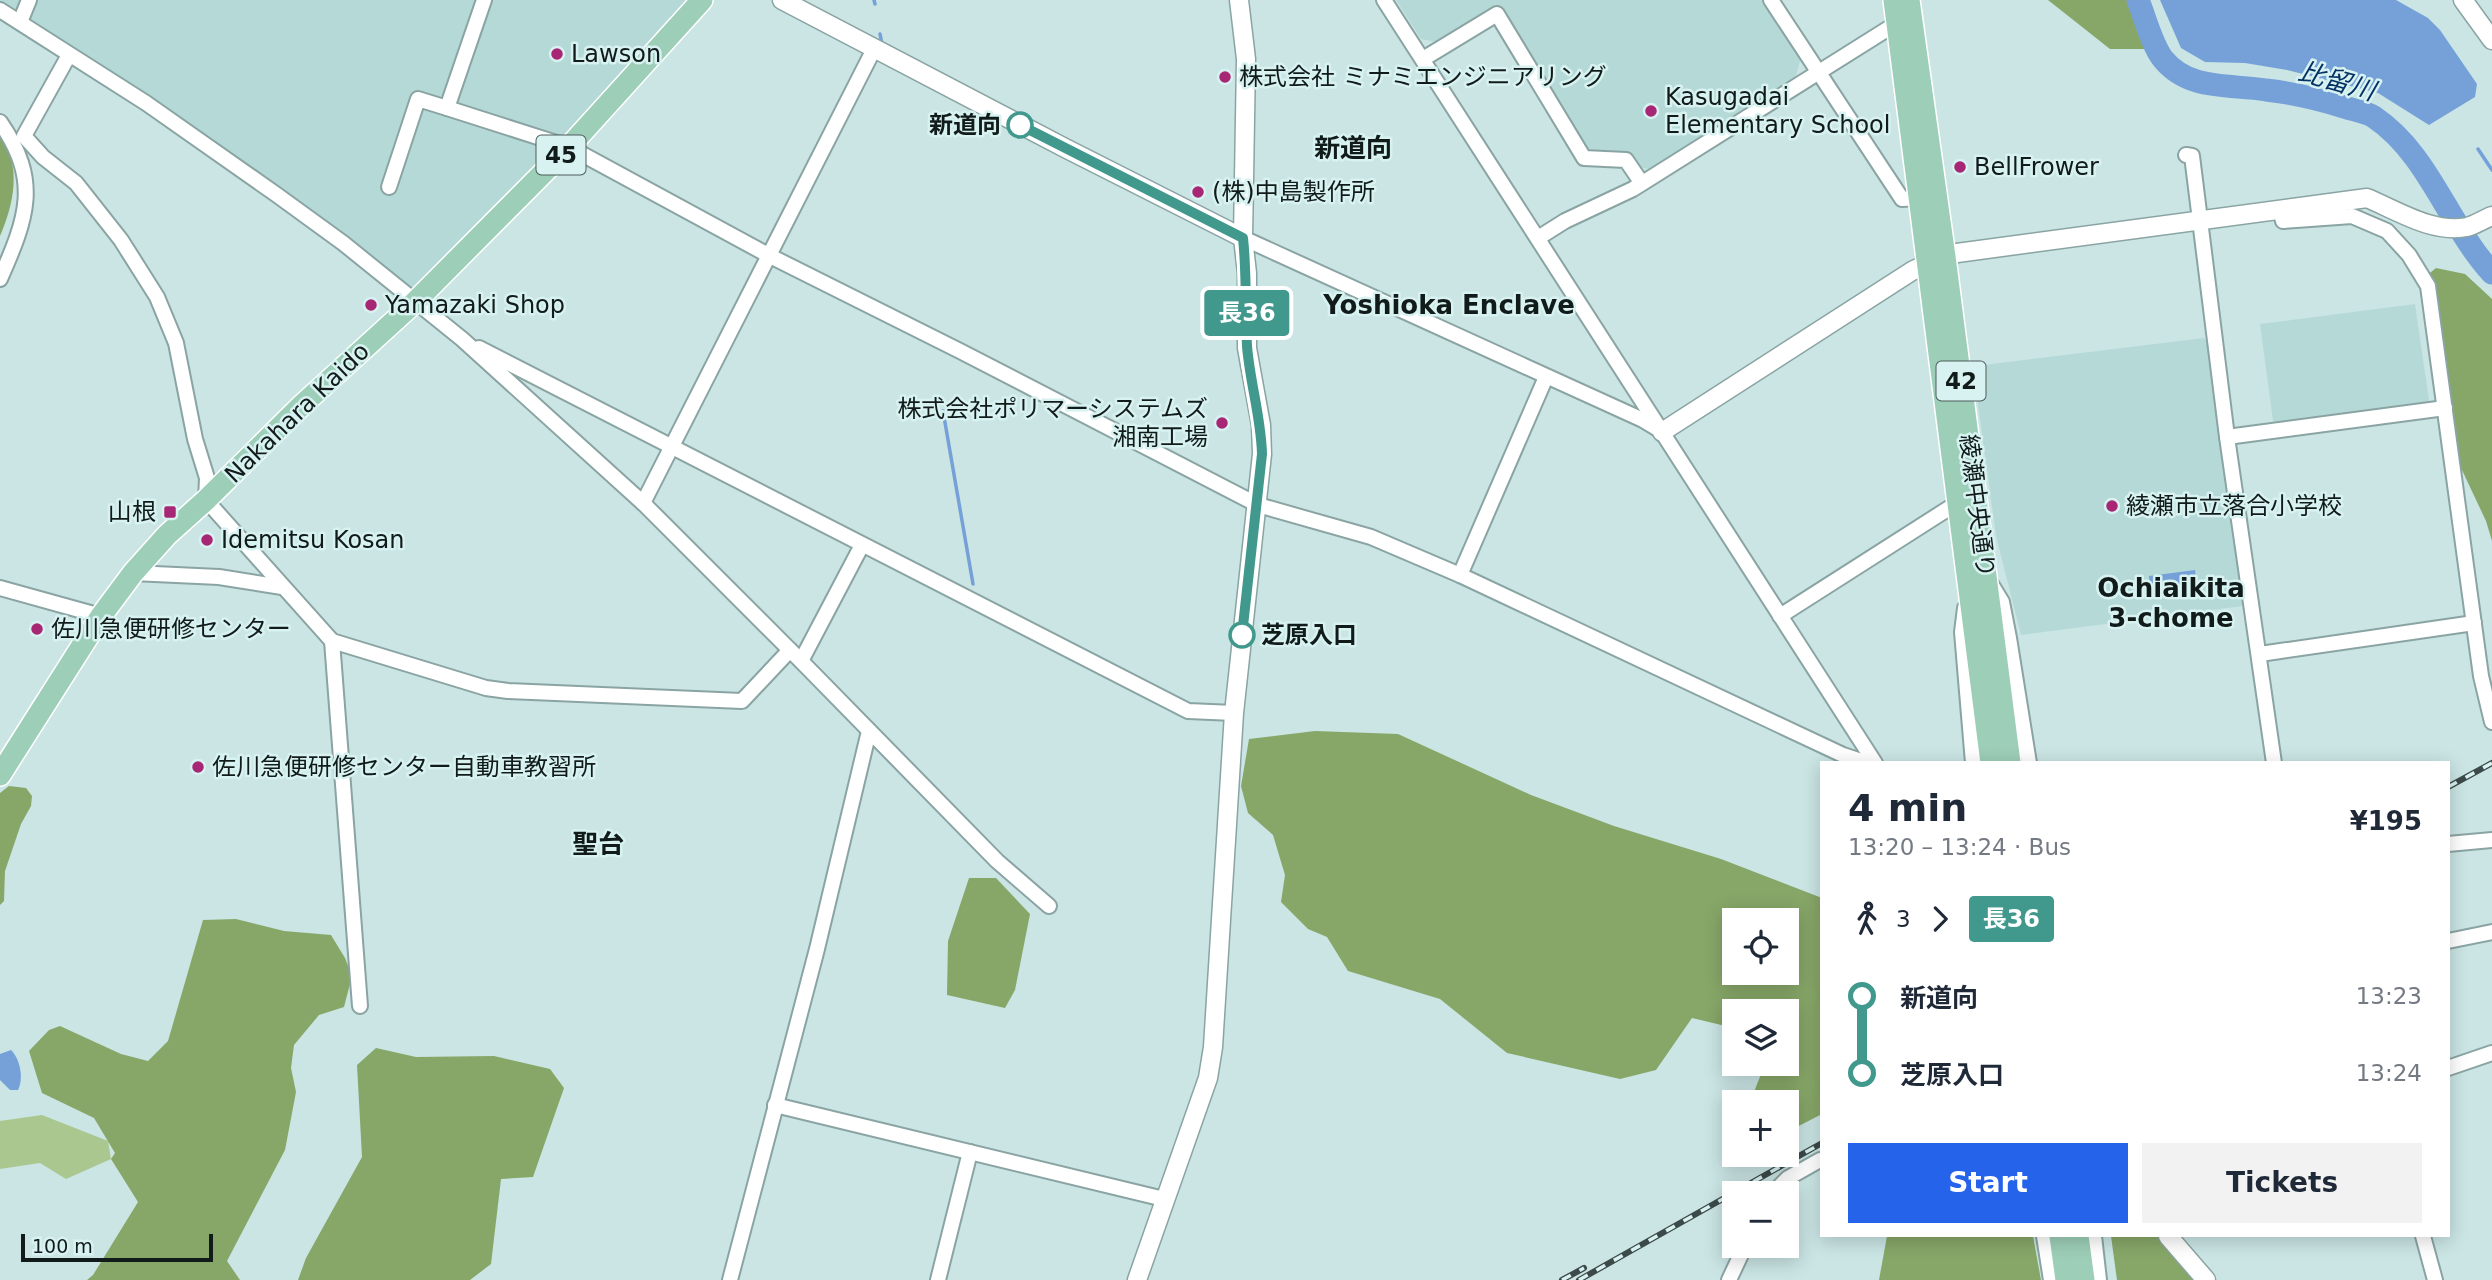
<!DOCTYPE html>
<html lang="en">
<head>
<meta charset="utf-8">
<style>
	:root { --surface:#fff; --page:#f2f2f3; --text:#1f2937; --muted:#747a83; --accent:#2563eb }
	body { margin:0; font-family:"DejaVu Sans","Noto Sans JP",sans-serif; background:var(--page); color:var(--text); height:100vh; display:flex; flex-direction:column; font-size:26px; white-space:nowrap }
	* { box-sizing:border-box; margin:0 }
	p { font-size:23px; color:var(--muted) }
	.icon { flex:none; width:38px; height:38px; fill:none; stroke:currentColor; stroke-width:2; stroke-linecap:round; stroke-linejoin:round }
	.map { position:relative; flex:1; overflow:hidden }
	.sheet { position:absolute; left:1820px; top:761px; width:630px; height:476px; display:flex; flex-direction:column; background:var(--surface); border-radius:0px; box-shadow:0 4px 18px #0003 }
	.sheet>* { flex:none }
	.badge { padding:0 14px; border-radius:5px; font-size:24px; line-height:46px }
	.fabs { position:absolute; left:1722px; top:908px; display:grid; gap:14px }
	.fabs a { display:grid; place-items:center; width:77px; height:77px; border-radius:0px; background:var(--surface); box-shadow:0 4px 18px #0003; font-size:35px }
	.scale { position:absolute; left:21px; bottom:18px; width:192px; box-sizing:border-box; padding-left:7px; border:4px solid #111b1a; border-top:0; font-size:19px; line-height:24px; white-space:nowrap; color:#111b1a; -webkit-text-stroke:5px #d7f2f1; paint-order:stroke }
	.map>.badge { position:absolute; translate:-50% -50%; box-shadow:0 0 0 4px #fff }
	.legs { display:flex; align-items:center; gap:10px; height:77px; padding:0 28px; font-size:23px }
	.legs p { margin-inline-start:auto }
	.headline { display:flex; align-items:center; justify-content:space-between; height:119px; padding:0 28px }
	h1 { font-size:38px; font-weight:700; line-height:52px }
	.action { display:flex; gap:14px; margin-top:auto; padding:14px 28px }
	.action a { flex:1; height:80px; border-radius:0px; background:var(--accent); color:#fff; font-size:28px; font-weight:700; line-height:80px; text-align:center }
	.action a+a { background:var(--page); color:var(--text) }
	ul { padding:0 28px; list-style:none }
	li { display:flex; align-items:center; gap:24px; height:77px; font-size:26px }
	li i { display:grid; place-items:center; width:10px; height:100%; margin:0 9px; background:currentColor }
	li i::after { content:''; width:18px; height:18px; margin:-9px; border:5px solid; border-radius:50%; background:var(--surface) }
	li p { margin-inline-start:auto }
	li:first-child i { background:linear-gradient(#0000 50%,currentColor 0) }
	li:last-child i { background:linear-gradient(currentColor 50%,#0000 0) }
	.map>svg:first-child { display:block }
</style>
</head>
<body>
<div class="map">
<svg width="2492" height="1280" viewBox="0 0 2492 1280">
	<rect width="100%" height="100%" fill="#cae5e4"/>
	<!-- built -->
	<g fill="#b5d9d7">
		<path d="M0,0H688L556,151L412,294L0,8Z"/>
		<path d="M1396,0H1763L1801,57L1796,76L1650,169L1635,167L1583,146L1496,4L1437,42L1421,39Z"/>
		<path d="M2415,304L2430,407L2274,428L2260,324Z"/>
		<path d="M2204,338L2210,345L2243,606L2021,635L1996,536L1974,375L1975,366Z"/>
	</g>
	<!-- green -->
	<path fill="#aac790" d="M42,1115L108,1141L111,1159L66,1179L40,1163L0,1169V1121Z"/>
	<!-- forest -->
	<g fill="#87a768" fill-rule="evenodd">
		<path d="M2048,0H2130L2146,49H2110Z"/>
		<path d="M0,135C22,166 14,203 0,236Z"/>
		<path d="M2436,268L2465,274L2492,299V541L2486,521L2454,453L2425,277Z"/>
		<path d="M1315,731L1398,734L1531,795L1614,826L1721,859L1822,898V1114L1787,1132V1102H1750L1765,1064H1787V1012H1734V1028L1692,1018L1656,1070L1620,1079L1507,1053L1440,999L1348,971L1327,937L1308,929L1281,902L1285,875L1273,835L1248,813L1241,786L1249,739ZM1734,920H1787V973H1734Z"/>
		<path d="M9,786L26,788L32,796L31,806L21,824L5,871L4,901L0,905V793Z"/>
		<path d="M969,878H996L1030,914L1015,990L1005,1008L947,995L948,941Z"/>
		<path d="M236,919L284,931L331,935L345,958L352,976L344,1007L319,1015L294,1045L291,1068L296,1092L285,1150L227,1261L240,1280H87L93,1275L138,1202L111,1159L115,1153L94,1118L42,1093L29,1051L49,1030L60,1026L121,1054L148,1061L168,1041L203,920Z"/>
		<path d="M376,1048L416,1057L494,1056L550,1069L564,1088L533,1177L501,1179L491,1264L470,1280H298L306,1258L362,1157L357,1065Z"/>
		<path d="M1887,1236H2033L2041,1280H1879Z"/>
		<path d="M2111,1236H2158L2201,1280H2117Z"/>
	</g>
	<!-- water -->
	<g fill="#76a1d8">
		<path d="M2160,0H2396L2428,18L2440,30L2477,84L2475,97L2429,125L2378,93L2287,70L2245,63L2205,62L2181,48Z"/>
		<path d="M2195,570L2198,592L2151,598L2149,576Z"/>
		<path d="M11,1050C20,1059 24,1078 18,1090H10L0,1080V1054Z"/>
	</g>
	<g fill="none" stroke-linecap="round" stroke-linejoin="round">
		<!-- stream -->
		<g stroke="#76a1d8" stroke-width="3.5">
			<path d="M874,0L875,4"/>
			<path d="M880,34L882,44"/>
			<path d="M2478,149L2492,170"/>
			<path d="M943,411L973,584"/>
		</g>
		<!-- river -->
		<path stroke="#76a1d8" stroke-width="23" d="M2138,0C2145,17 2152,45 2163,59C2189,91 2229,84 2266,90C2292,93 2319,99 2344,107C2353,110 2366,112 2374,117C2429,154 2448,225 2492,273"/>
		<defs>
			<g id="minor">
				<path d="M484,0L447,108L569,147L770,256L960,351L1258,505L1371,537L1460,575L1843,755L1867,763"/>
				<path d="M1384,0L1875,763"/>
				<path d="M1771,0L1902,199L1920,198"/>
				<path d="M0,10L146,103L277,195L343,243L462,339L643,503L801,661L997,861L1049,906"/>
				<path d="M20,22L29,0"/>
				<path d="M69,55L24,136L43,157L76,183L121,240L157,297L176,343L195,439L207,478L206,500L332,641L486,688L508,691L742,701L790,650"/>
				<path d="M1423,59L1497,14L1584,158L1626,160L1641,182"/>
				<path d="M0,122C41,181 27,218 0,279"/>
				<path d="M2186,155L2192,156L2227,437L2274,763"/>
				<path d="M389,187L418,99L447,108"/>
				<path d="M2280,209L2283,221L2352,216L2387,231L2409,255L2428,286L2481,676L2492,722"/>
				<path d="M1243,238L1643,420L1658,429"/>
				<path d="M1538,238L1565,221L1633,189L1897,23"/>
				<path d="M479,348L1188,711L1234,713"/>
				<path d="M2227,437L2445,408"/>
				<path d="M643,503L874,49"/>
				<path d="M133,573L219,577L282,587"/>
				<path d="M1460,575L1546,377"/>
				<path d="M1991,584L2002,602L2009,638L2029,763"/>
				<path d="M0,588L101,616"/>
				<path d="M1965,608L1962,632L1973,763"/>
				<path d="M1780,616L1957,503"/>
				<path d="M332,641L360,1006"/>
				<path d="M2260,654L2474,623"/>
				<path d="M801,661L862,545"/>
				<path d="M2448,844L2492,840"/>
				<path d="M2448,941L2492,932"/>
				<path d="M2448,1068L2492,1053"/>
				<path d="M775,1105L1164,1199"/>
				<path d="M1772,1194L1788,1178L1820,1160"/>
				<path d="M2044,1236L2051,1280"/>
				<path d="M2094,1236L2099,1280"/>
				<path d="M2423,1236L2435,1280"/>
				<path d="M730,1280L817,949L869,731"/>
				<path d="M938,1280L970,1152"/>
				<path d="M1729,1280L1745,1246"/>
			</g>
			<g id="tertiary">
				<path d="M782,0L1065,148L1243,238"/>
				<path d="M2463,0L2492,40"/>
				<path d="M1662,432L1912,271L1929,263L1957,253L2367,198C2396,210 2433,234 2467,227C2475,225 2484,219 2492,216"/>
				<path d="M2168,1236L2206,1280"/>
				<path d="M1137,1280L1208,1078L1213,1047L1234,713L1262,454L1261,425L1247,348V273L1243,238L1246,59L1239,0"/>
			</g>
			<g id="primary">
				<path d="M1894,0L1991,763"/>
				<path d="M1909,0L1945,257L2010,763"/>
				<path d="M0,775L101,616L133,573L167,535L206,500L302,405L414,303L569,147L702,0"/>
				<path d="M2060,1236L2066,1280"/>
				<path d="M2078,1236L2084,1280"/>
			</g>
		</defs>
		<!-- minor casing -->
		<use href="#minor" stroke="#8aa4a3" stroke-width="18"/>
		<!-- tertiary casing -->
		<use href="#tertiary" stroke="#8aa4a3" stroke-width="21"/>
		<!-- primary casing -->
		<use href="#primary" stroke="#fff" stroke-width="24"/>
		<!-- minor -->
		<use href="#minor" stroke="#fff" stroke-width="14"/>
		<!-- tertiary -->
		<use href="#tertiary" stroke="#fff" stroke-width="18"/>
		<!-- primary -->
		<use href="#primary" stroke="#9dceb7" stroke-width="21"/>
		<defs>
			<g id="rail">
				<path d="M2448,787L2492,763"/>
				<path d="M1562,1280L1584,1268"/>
				<path d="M1579,1280L1822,1143"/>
			</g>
		</defs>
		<!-- rail casing -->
		<use href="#rail" stroke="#3c4a49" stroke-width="6"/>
		<!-- rail -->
		<use href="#rail" stroke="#d7f2f1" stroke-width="3.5" stroke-dasharray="10" stroke-linecap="butt"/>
	</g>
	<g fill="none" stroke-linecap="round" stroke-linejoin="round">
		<defs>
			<path id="line-1" d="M1020,125L1243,238C1247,275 1245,310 1247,346C1250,383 1261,417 1262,454L1242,635"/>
		</defs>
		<!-- line-1 casing -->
		<use href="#line-1" stroke="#fff" stroke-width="16"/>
		<!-- line-1 -->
		<use href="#line-1" stroke="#41988c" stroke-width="10"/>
	</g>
	<!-- markers -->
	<g fill="#a82775" stroke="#d7f2f1" stroke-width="2.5">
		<circle cx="557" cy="54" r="7"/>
		<circle cx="1225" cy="77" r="7"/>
		<circle cx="1651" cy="111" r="7"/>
		<circle cx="1960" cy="167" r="7"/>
		<circle cx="1198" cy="192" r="7"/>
		<circle cx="371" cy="305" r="7"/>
		<circle cx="1222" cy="423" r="7"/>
		<circle cx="2112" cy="506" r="7"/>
		<rect x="163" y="505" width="14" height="14" rx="3.5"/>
		<circle cx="207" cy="540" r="7"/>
		<circle cx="37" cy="629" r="7"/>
		<circle cx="198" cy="767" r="7"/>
	</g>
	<g fill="#fff" stroke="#41988c" stroke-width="3.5">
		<circle cx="1020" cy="125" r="12"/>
		<circle cx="1242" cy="635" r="12"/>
	</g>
	<g text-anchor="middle" stroke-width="5" stroke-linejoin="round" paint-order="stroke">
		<!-- shield labels -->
		<g fill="#d7f2f1" stroke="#4c5c5a" stroke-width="2">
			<rect x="536.5" y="135.5" width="49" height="39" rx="5"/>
			<rect x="1936.5" y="361.5" width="49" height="39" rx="5"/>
		</g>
		<g font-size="23" font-weight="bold" fill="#111b1a">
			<text x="561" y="163">45</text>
			<text x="1961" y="389">42</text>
		</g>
		<!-- poi labels -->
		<g font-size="24" fill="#111b1a" stroke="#d7f2f1" text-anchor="start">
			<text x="571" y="62">Lawson</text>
			<text x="1239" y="85">株式会社 ミナミエンジニアリング</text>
			<text x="1665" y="105">Kasugadai<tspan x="1665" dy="28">Elementary School</tspan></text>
			<text x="1974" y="175">BellFrower</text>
			<text x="1212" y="200">(株)中島製作所</text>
			<text x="385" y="313">Yamazaki Shop</text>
			<text x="1208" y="417" text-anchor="end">株式会社ポリマーシステムズ<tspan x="1208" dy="28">湘南工場</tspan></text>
			<text x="2126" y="514">綾瀬市立落合小学校</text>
			<text x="156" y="520" text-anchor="end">山根</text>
			<text x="221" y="548">Idemitsu Kosan</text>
			<text x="51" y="637">佐川急便研修センター</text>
			<text x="212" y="775">佐川急便研修センター自動車教習所</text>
		</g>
		<!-- stop labels -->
		<g font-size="24" font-weight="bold" fill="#111b1a" stroke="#d7f2f1" text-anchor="end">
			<text x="1001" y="133">新道向</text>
			<text x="1261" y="643" text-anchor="start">芝原入口</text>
		</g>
		<!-- street labels -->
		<g font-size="24" fill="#111b1a" stroke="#d7f2f1">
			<text transform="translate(297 413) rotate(-44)" y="8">Nakahara Kaido</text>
			<text transform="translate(1977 506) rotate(83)" y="8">綾瀬中央通り</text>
		</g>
		<!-- water labels -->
		<g font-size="26" font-style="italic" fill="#053264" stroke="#d7f2f1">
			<text transform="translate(2337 81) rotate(16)" y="9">比留川</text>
		</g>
		<!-- neighbourhood labels -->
		<g font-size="26" font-weight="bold" fill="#111b1a" stroke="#d7f2f1">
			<text x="1353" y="157">新道向</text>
			<text x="1449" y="314">Yoshioka Enclave</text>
			<text x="2171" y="597">Ochiaikita<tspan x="2171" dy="30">3-chome</tspan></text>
			<text x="598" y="853">聖台</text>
		</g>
	</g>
</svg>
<div class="fabs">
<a><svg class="icon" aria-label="locate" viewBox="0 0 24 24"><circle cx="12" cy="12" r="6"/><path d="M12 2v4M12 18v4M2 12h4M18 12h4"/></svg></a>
<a><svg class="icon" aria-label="layers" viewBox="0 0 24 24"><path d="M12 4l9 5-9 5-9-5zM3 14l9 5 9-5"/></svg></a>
<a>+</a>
<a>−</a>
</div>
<div class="scale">100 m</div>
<b class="badge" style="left:1247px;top:313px;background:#41988c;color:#fff">長36</b>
<section class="sheet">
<div class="headline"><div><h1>4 min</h1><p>13:20 – 13:24 · Bus</p></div><b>¥195</b></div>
<div class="legs"><svg class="icon" aria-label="walk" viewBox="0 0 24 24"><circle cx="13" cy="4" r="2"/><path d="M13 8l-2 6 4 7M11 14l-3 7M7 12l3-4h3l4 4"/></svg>3<svg class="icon" aria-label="forward" viewBox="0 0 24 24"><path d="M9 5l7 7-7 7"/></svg><b class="badge" style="background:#41988c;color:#fff">長36</b></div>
<ul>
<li><i style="color:#41988c"></i><b>新道向</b><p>13:23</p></li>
<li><i style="color:#41988c"></i><b>芝原入口</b><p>13:24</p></li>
</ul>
<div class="action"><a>Start</a><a>Tickets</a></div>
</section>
</div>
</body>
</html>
